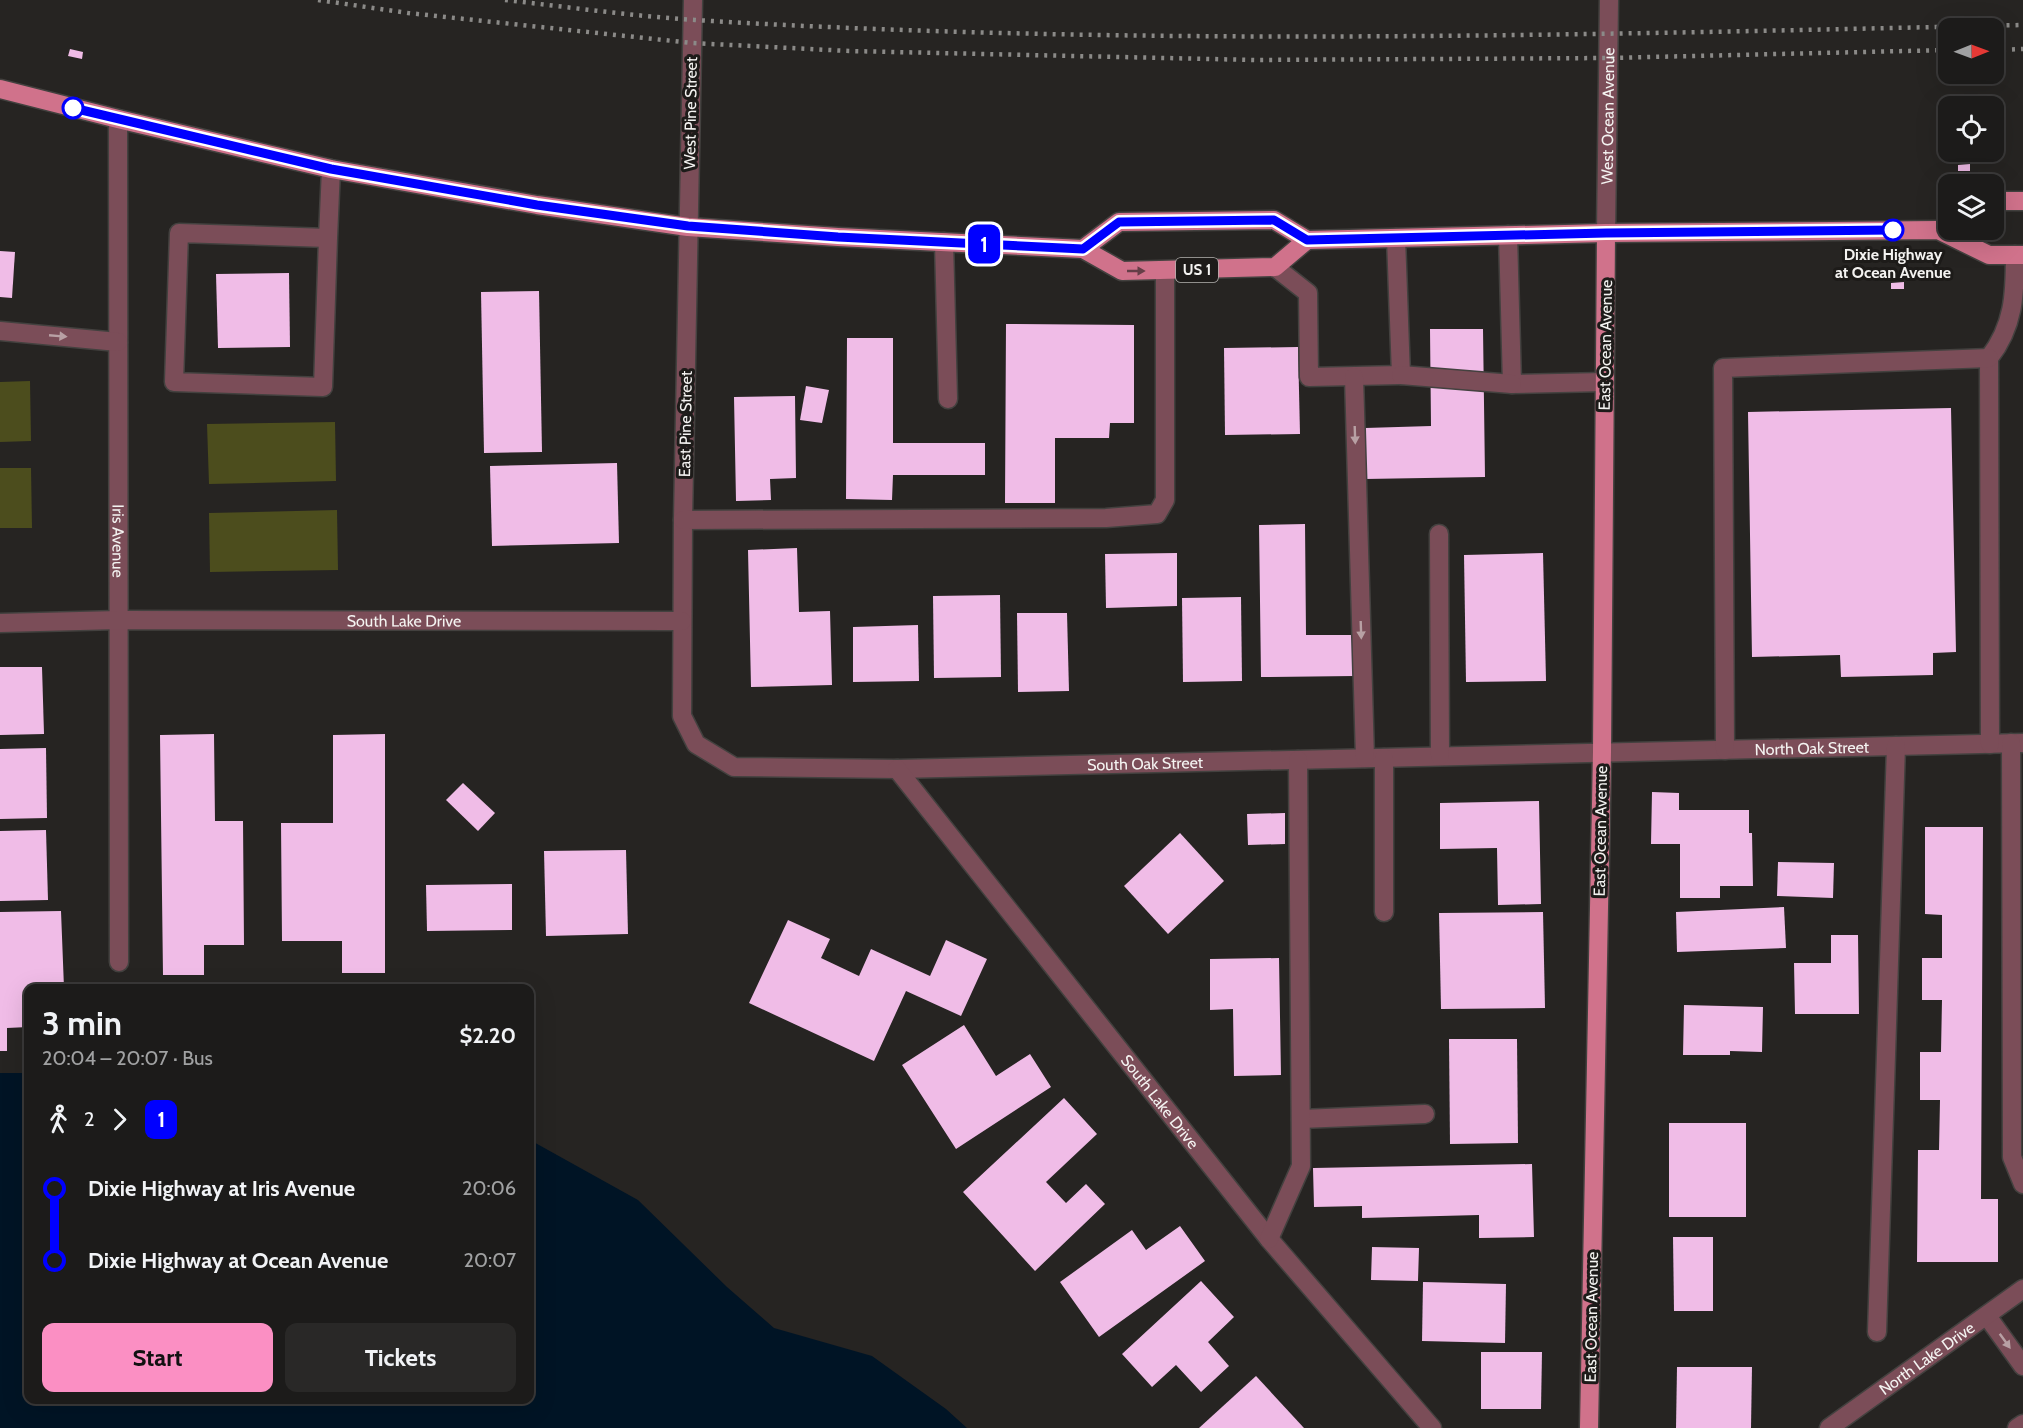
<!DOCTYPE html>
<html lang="en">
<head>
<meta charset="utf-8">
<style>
	:root { --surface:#1c1b1a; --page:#292827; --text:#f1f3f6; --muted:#a0a1a2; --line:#3a3939; --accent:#fb8fc3 }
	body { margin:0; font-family:Cabin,sans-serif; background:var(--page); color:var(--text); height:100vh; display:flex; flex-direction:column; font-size:22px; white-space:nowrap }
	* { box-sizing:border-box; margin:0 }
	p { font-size:20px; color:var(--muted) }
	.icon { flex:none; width:33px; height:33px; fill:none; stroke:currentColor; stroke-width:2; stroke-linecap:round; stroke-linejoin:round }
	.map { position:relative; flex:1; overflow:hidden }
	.sheet { position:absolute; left:24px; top:984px; width:510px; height:420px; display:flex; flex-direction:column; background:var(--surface); border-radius:12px; box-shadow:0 6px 24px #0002,0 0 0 2px var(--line) }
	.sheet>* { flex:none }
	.badge { padding:0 12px; border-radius:9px; font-size:21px; line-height:39px }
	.needle { width:39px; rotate:89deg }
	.fabs { position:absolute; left:1938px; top:18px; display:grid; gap:12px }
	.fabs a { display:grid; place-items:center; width:66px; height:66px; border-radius:12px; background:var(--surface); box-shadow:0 6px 24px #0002,0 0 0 2px var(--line); font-size:30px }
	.map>.badge { position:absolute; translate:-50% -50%; box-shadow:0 0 0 3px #fff }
	.legs { display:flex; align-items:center; gap:9px; height:66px; padding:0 18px; font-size:20px }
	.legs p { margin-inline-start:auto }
	.headline { display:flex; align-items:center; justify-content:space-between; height:102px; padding:0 18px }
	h1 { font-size:33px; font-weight:700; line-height:45px }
	.primary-button { display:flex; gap:12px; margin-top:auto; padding:12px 18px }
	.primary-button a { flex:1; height:69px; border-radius:12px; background:var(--accent); color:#111; font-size:24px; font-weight:700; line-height:69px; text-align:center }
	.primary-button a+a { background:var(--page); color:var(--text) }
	ul { padding:0 18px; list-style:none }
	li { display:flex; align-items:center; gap:21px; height:72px; font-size:22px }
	li i { display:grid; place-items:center; width:9px; height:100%; margin:0 8px; background:currentColor }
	li i::after { content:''; width:15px; height:15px; margin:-8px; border:4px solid; border-radius:50%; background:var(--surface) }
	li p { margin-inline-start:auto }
	li:first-child i { background:linear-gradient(#0000 50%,currentColor 0) }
	li:last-child i { background:linear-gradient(currentColor 50%,#0000 0) }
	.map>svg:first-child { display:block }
</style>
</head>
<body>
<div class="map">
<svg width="2023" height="1428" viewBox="0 0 2023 1428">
	<rect width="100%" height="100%" fill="#262422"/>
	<!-- green -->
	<g fill="#4c4d1d">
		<path d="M30,381L31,441L0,442V382Z"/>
		<path d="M335,422L336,481L209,484L207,424Z"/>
		<path d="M0,468H31L32,528H0Z"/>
		<path d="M337,510L338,570L210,572L209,513Z"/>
	</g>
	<!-- water -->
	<path fill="#001425" d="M0,1073H28V1400H530V1140L638,1200L727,1287L774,1328L872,1356L946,1409L967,1428H0Z"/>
	<!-- building -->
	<g fill="#f0bce7">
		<path d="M70,49L83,52L82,59L68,56Z"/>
		<path d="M1970,164V171H1958V165Z"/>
		<path d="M0,251L15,252L12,298L0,297Z"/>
		<path d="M289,273L290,347L218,348L216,274Z"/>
		<path d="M1904,282V289H1891V283Z"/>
		<path d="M539,291L542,452L484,453L481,292Z"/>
		<path d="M1006,324L1134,325V423H1110L1109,438H1055V503H1005Z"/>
		<path d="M1430,329H1483L1485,477L1365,479V428L1431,426Z"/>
		<path d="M847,338H893V443H985V475H893L892,500L846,499Z"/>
		<path d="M1298,347L1300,434L1225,435L1224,348Z"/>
		<path d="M806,386L829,390L822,423L800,420Z"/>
		<path d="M795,396L796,478L770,479L771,500L736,501L734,397Z"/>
		<path d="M1951,408L1956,652L1933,653V675L1841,677L1840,655L1752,657L1748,412Z"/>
		<path d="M617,463L619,543L492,546L490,466Z"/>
		<path d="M1305,524L1306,635H1355V676L1261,677L1259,525Z"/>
		<path d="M797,548L799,612L830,611L832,685L751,687L748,550Z"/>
		<path d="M1177,553V606L1106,608L1105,554Z"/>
		<path d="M1543,553L1546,681L1466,682L1464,555Z"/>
		<path d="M1000,595L1001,677L934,678L933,596Z"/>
		<path d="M1241,597L1242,681L1183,682L1182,598Z"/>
		<path d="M1017,613H1067L1069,691L1018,692Z"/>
		<path d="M918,625L919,681L853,682V627Z"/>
		<path d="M0,667H42L44,734L0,735Z"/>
		<path d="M214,734L215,821H243L244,945H204V975H163L160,735Z"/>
		<path d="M385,734V973H342V941H282L281,823H333V735Z"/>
		<path d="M46,748L47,818L0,819V749Z"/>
		<path d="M463,783L495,813L478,831L446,800Z"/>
		<path d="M1652,792L1679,793V810H1749V833H1752L1753,886H1720V898H1680V844H1651Z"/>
		<path d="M1539,801L1541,904L1498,905L1497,848L1440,849V803Z"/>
		<path d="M1285,813V844L1248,845L1247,814Z"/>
		<path d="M1925,827H1983L1981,1199H1998V1262H1917L1918,1150H1939L1940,1100H1920V1052H1941L1942,1000H1922V958H1942V915L1925,914Z"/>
		<path d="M46,830L48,900L0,901V831Z"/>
		<path d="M1180,833L1224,881L1168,934L1124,886Z"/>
		<path d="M626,850L628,934L546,936L544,851Z"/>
		<path d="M1778,862L1834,863L1833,898L1777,896Z"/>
		<path d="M512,884V930L427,931L426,885Z"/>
		<path d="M1784,907L1786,948L1677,952L1676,912Z"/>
		<path d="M61,911L64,988H28V1027L7,1028V1051H0V912Z"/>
		<path d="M1543,912L1545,1008L1441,1009L1439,913Z"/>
		<path d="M788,920L830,939L821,958L859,976L871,949L930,976L946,940L987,959L961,1016L906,991L874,1061L749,1003Z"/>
		<path d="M1831,935H1858L1859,1014H1795L1794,963H1831Z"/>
		<path d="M1279,958L1281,1075L1234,1076L1233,1009L1210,1010V959Z"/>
		<path d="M1684,1005L1763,1007L1762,1052L1730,1051V1055H1683Z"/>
		<path d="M964,1025L996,1076L1030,1054L1051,1087L956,1149L902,1065Z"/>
		<path d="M1449,1039H1517L1518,1143L1450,1144Z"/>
		<path d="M1064,1098L1097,1134L1046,1182L1066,1203L1086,1184L1105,1204L1035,1271L963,1192Z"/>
		<rect x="1669" y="1123" width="77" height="94"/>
		<path d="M1532,1164L1534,1237L1479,1238V1215L1362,1218V1206L1314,1207L1313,1168Z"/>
		<path d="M1180,1226L1205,1261L1099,1337L1060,1282L1132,1230L1146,1250Z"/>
		<path d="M1673,1237H1713V1311H1674Z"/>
		<path d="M1372,1247L1419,1248L1418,1281L1371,1280Z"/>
		<path d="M1201,1281L1234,1317L1208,1342L1229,1366L1201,1392L1176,1365L1152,1387L1122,1354Z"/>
		<path d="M1423,1282L1506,1284L1505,1343L1422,1341Z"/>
		<path d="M1481,1352H1542L1541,1409H1481Z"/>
		<path d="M1677,1367H1752L1751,1428H1676Z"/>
		<path d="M1256,1376L1304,1428H1199Z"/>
	</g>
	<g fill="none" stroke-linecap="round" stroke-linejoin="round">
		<defs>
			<g id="minor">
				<path id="s1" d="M693,0L683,520L682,716L696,744L734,767L897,769L2023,743"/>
				<path id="s2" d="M118,119L119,962"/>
				<path id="s3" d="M1606,233L1609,0"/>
				<path d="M1508,235L1512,384L1604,382"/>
				<path d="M328,238L179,233L174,382L323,387L328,238L331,169"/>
				<path d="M944,242L948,399"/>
				<path d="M1275,267L1308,293L1309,377L1401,375L1396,238"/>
				<path d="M0,331L118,342"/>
				<path d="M1401,375L1512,384"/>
				<path d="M1354,377L1365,758"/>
				<path d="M683,520L1106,518L1157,514L1165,500V271"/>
				<path d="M1439,534L1440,756"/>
				<path id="s4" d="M0,623L119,620L682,621"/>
				<path d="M2011,743L2012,1157L2023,1184"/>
				<path d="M1990,744L1989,358C2014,326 2015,294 2015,255"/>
				<path d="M1725,750L1723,368L1989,358"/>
				<path id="s5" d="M897,769L1269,1239L1432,1428"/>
				<path d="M1384,912V758"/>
				<path d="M1301,1119L1425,1114"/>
				<path d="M1269,1239L1301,1166L1298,760"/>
				<path d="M1987,1316L2023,1366"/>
				<path d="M1877,1332L1896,746"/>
				<path id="s6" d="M1829,1428L2023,1289"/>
				<path d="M2017,1428L2023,1424"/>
			</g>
			<g id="major">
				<path d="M0,89L118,119L331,169L537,205L688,227L838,237L1083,249L1122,271L1275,267L1307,240"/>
				<path d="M1994,201H2023"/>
				<path d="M1083,249L1119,222L1274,220L1307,240L1606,233L1938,230L1989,255H2023"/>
				<path d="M1589,1428L1602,752L1606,233"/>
			</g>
		</defs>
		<!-- minor casing -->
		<use href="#minor" stroke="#43413f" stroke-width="21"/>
		<!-- major casing -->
		<use href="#major" stroke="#43413f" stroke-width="21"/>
		<!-- minor -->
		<use href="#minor" stroke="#7b4d58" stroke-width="18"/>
		<!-- major -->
		<use href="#major" stroke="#d0728b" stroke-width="18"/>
		<!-- rail -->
		<g stroke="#8b8a88" stroke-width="4.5" stroke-dasharray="3 6" stroke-linecap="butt">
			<path d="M318,0L408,13L692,43L849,51L1255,60L1608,58L1948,50"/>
			<path d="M505,0C568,7 632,16 695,20C1137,47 1581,35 2023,25"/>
			<path d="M1994,50L2023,49"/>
		</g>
	</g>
	<!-- one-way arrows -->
	<defs><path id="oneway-solid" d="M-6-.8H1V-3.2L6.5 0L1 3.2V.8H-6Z" transform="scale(1.5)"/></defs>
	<use fill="#653e47" href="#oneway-solid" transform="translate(1136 271)"/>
	<g fill="#b8a0a4">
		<use href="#oneway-solid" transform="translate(58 336) rotate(5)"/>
		<use href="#oneway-solid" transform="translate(1355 435) rotate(88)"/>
		<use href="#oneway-solid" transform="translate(1361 630) rotate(88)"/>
		<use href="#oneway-solid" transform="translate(2005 1341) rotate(54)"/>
	</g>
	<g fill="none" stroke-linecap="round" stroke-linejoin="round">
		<defs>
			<path id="line-1" d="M73,108L331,169L537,205L688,226L838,237L1083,249L1119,222L1274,220L1307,240L1606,233L1893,230"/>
		</defs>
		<!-- line-1 casing -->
		<use href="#line-1" stroke="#fff" stroke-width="14"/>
		<!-- line-1 -->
		<use href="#line-1" stroke="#00f" stroke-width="9"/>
	</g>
	<!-- markers -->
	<g fill="#fff" stroke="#00f" stroke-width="3">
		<circle cx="73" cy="108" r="10"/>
		<circle cx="1893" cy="230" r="10"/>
	</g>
	<g text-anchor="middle" stroke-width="6" stroke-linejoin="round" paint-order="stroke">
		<!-- shield labels -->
		<rect fill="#1d1b19" stroke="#b4b2b0" stroke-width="1.5" x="1176" y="258" width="42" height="24" rx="4.5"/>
		<g font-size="15" font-weight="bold" fill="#f4f3f1">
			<text x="1197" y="275">US 1</text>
		</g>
		<!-- street labels -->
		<g font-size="16" fill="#f4f3f1" stroke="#1d1b19">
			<text transform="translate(690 113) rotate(-89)" y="6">West Pine Street</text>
			<text dy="6" stroke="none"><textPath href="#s3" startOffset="117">West Ocean Avenue</textPath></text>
			<text transform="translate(1605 345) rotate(-89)" y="6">East Ocean Avenue</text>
			<text transform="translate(685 424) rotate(-89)" y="6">East Pine Street</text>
			<text dy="6" stroke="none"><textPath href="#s2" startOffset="422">Iris Avenue</textPath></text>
			<text dy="6" stroke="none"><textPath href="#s4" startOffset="404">South Lake Drive</textPath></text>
			<text dy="6" stroke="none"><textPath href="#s1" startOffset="1870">North Oak Street</textPath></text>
			<text dy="6" stroke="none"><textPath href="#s1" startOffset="1203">South Oak Street</textPath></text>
			<text transform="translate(1600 831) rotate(-89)" y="6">East Ocean Avenue</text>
			<text dy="6" stroke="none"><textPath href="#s5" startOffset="424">South Lake Drive</textPath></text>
			<text transform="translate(1591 1317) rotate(-89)" y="6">East Ocean Avenue</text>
			<text dy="6" stroke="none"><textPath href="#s6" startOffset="120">North Lake Drive</textPath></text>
		</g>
		<!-- stop labels -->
		<g font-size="16" font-weight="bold" fill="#f4f3f1" stroke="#1d1b19">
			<text x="1893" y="260">Dixie Highway<tspan x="1893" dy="18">at Ocean Avenue</tspan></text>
		</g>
	</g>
</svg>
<div class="fabs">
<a><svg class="needle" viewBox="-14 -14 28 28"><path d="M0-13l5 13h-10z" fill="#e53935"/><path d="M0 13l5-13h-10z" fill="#a0a1a2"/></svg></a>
<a><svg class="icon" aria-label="locate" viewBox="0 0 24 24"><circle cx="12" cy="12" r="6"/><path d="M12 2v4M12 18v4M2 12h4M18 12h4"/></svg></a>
<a><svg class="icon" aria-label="layers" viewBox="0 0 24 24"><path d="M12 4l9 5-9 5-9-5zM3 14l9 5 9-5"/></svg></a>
</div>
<b class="badge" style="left:984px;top:244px;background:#00f;color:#fff">1</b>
<section class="sheet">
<div class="headline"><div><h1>3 min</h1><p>20:04 – 20:07 · Bus</p></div><b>$2.20</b></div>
<div class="legs"><svg class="icon" aria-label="walk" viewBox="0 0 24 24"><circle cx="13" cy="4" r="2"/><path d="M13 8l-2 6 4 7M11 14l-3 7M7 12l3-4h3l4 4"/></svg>2<svg class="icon" aria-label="forward" viewBox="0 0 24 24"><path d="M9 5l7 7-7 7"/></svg><b class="badge" style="background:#00f;color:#fff">1</b></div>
<ul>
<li><i style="color:#00f"></i><b>Dixie Highway at Iris Avenue</b><p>20:06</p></li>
<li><i style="color:#00f"></i><b>Dixie Highway at Ocean Avenue</b><p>20:07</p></li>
</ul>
<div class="primary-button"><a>Start</a><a>Tickets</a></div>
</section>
</div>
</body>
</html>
